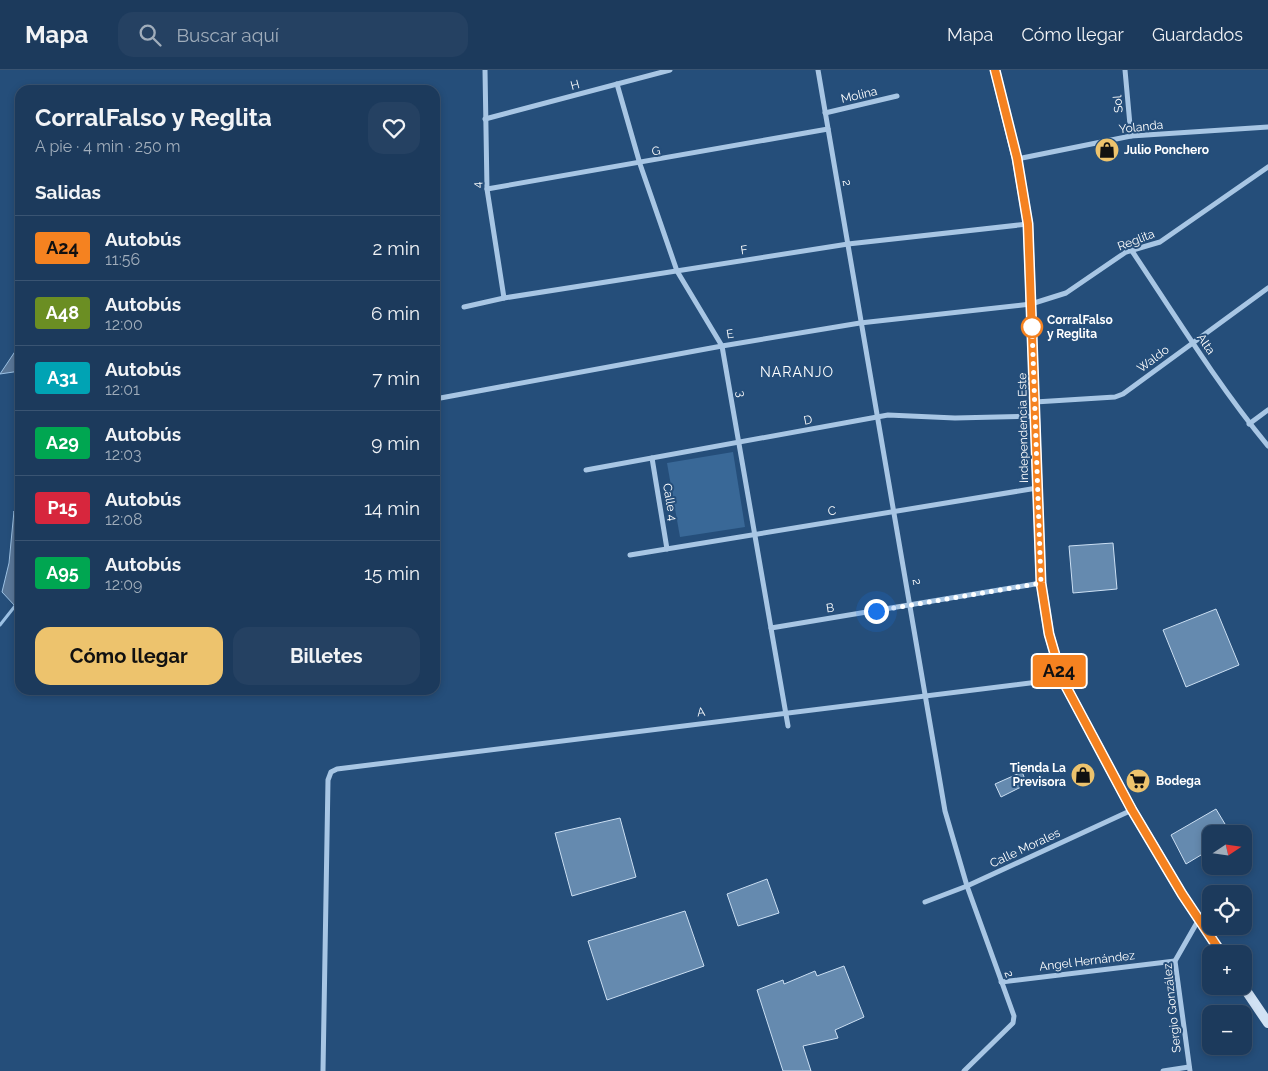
<!DOCTYPE html>
<html lang="es">
<head>
<meta charset="utf-8">
<style>
	:root { --surface:#1c3a5c; --page:#254162; --text:#f1f3f6; --muted:#a0adbb; --line:#3a5472; --accent:#edc36d }
	body { margin:0; font-family:Raleway,sans-serif; background:var(--page); color:var(--text); height:100vh; display:flex; flex-direction:column; font-size:19px; white-space:nowrap }
	* { box-sizing:border-box; margin:0 }
	p { font-size:16px; color:var(--muted) }
	.icon { flex:none; width:28px; height:28px; fill:none; stroke:currentColor; stroke-width:2; stroke-linecap:round; stroke-linejoin:round }
	.map { position:relative; flex:1; overflow:hidden }
	.panel { position:absolute; left:15px; top:15px; width:425px; height:610px; display:flex; flex-direction:column; background:var(--surface); border-radius:15px; box-shadow:0 2px 8px #0003,0 0 0 1px var(--line) }
	.panel>* { flex:none }
	.badge { padding:0 10px; border-radius:4px; font-size:18px; line-height:32px }
	.needle { width:32px; rotate:77deg }
	.tools { position:absolute; left:1202px; top:755px; display:grid; gap:10px }
	.tools a { display:grid; place-items:center; width:50px; height:50px; border-radius:10px; background:var(--surface); box-shadow:0 2px 8px #0003,0 0 0 1px var(--line); font-size:25px }
	.you { position:absolute; width:25px; height:25px; margin:-12px; border:4px solid #fff; border-radius:50%; background:#1a73e8; box-shadow:0 0 0 8px #1a73e833 }
	.map>.badge { position:absolute; translate:-50% -50%; box-shadow:0 0 0 2px #fff }
	h2 { padding:0 20px; font-size:19px; line-height:45px }
	.round { display:grid; place-items:center; flex:none; width:52px; height:52px; border-radius:15px; background:var(--page) }
	.summary { display:flex; align-items:center; justify-content:space-between; height:85px; padding:0 20px }
	h1 { font-size:24px; font-weight:700; line-height:38px }
	.action { display:flex; gap:10px; margin-top:auto; padding:10px 20px }
	.action a { flex:1; height:58px; border-radius:15px; background:var(--accent); color:#111; font-size:20px; font-weight:700; line-height:58px; text-align:center }
	.action a+a { background:var(--page); color:var(--text) }
	ul { padding:0; list-style:none }
	li { display:flex; align-items:center; gap:15px; height:65px; padding:0 20px; border-top:1px solid var(--line) }
	li div { flex:1 }
	li b { display:block; font-size:19px }
	li em { font-style:normal }
	li .badge { min-width:55px; font-weight:700; text-align:center }
	header { display:flex; align-items:center; gap:30px; box-sizing:border-box; height:70px; padding:0 25px; background:var(--surface); border-bottom:1px solid var(--line) }
	header strong { font-size:24px }
	nav { display:flex; gap:28px; margin-inline-start:auto; font-size:18px }
	.search { width:350px; height:45px; background:var(--page); display:flex; align-items:center; gap:12px; box-sizing:border-box; padding:0 18px; border-radius:15px; color:var(--muted); font-size:19px }
	.map>svg:first-child { display:block }
</style>
</head>
<body>
<header>
<strong>Mapa</strong>
<div class="search"><svg class="icon" aria-label="search" viewBox="0 0 24 24"><circle cx="10" cy="10" r="6"/><path d="M15 15l6 6"/></svg>Buscar aquí</div>
<nav><a>Mapa</a><a>Cómo llegar</a><a>Guardados</a></nav>
</header>
<div class="map">
<svg width="1268" height="1001" viewBox="0 0 1268 1001">
	<rect width="100%" height="100%" fill="#254e7a"/>
	<!-- green -->
	<path fill="#396897" d="M733,382L745,457L680,467L667,393Z"/>
	<!-- water -->
	<g fill="#5a7798" stroke="#9cc1e4">
		<path d="M20,274V301L0,304Z"/>
		<path d="M14,441C19,473 24,504 15,536L2,522L9,493Z"/>
	</g>
	<g fill="none" stroke-linecap="round" stroke-linejoin="round">
		<!-- stream -->
		<path stroke="#9cc1e4" stroke-width="3" d="M0,555L15,536"/>
	</g>
	<!-- building -->
	<g fill="#658aaf" stroke="#cbdff3">
		<path d="M1113,473L1117,519L1073,523L1069,476Z"/>
		<path d="M1216,539L1239,595L1186,617L1163,560Z"/>
		<path d="M1022,702L1027,714L1001,727L995,714Z"/>
		<path d="M1216,739L1231,764H1211V779L1186,794L1171,765Z"/>
		<path d="M620,748L636,807L572,826L555,763Z"/>
		<path d="M767,809L779,843L738,856L727,824Z"/>
		<path d="M685,841L704,896L607,930L588,871Z"/>
		<path d="M844,896L864,947L835,960L838,968L803,976L811,1001H783L757,920L783,910L784,914L815,901L817,906Z"/>
	</g>
	<g fill="none" stroke-linecap="round" stroke-linejoin="round">
		<!-- minor -->
		<g stroke="#a8c6e4" stroke-width="5">
			<path d="M485,0L487,119L504,228"/>
			<path d="M818,0L945,741L967,816L1014,946L1013,953L964,1001"/>
			<path d="M1125,0L1131,66"/>
			<path d="M617,14L640,94L677,201L722,276L788,656"/>
			<path d="M825,43L897,26"/>
			<path d="M485,49L670,0"/>
			<path d="M1017,89L1131,66L1268,57"/>
			<path d="M487,119L828,59"/>
			<path d="M1132,181C1176,247 1218,315 1268,376"/>
			<path d="M464,237L504,228L848,174L1028,154"/>
			<path d="M435,329L722,276L860,253L1031,234L1066,223L1126,182L1160,172L1268,97"/>
			<path d="M1035,332L1115,327L1123,324L1268,218"/>
			<path d="M1249,354L1268,340"/>
			<path d="M652,388L667,479"/>
			<path d="M586,400L888,345L955,348L1036,346"/>
			<path d="M630,485L1037,418"/>
			<path d="M771,558L1041,513"/>
			<path d="M925,832L967,816L1132,740"/>
			<path d="M1001,912L1175,891"/>
			<path d="M323,1001L328,710L331,702L337,699L1062,609"/>
			<path d="M1163,1001L1189,997"/>
			<path d="M1190,1001L1175,891L1199,849"/>
		</g>
		<!-- secondary -->
		<g stroke="#d1e2f4" stroke-width="10">
			<path d="M995,0L1017,89L1028,154L1041,513L1049,564L1062,609L1132,740L1182,824L1222,884"/>
			<path d="M1243,916L1268,953"/>
		</g>
	</g>
	<g fill="none" stroke-linecap="round" stroke-linejoin="round">
		<defs>
			<path id="line" d="M995,0L1017,88L1028,154L1041,513L1049,564L1062,609L1132,740L1182,824L1222,884"/>
		</defs>
		<!-- line casing -->
		<use href="#line" stroke="#fff" stroke-width="11"/>
		<!-- line -->
		<use href="#line" stroke="#f58220" stroke-width="8"/>
		<!-- walk -->
		<path stroke="#fff" stroke-width="5" stroke-dasharray="0 9" d="M876,541L1041,513L1032,257"/>
	</g>
	<!-- icons -->
	<defs>
		<symbol id="shop-disc" viewBox="-11 -11 22 22"><circle r="9.5" fill="#edc36d" stroke="#254e7a"/><path d="M-5-2.5h2.3a2.7 3.5 0 0 1 5.4 0H5L5.5 6h-11ZM-1.5-2.5h3a1.5 2.3 0 0 0-3 0Z" fill="#111"/></symbol>
		<symbol id="supermarket-disc" viewBox="-11 -11 22 22"><circle r="9.5" fill="#edc36d" stroke="#254e7a"/><path d="M-6-5.5h2.5l.6 2H6L4.5 2H-2.5L-4.4-4H-6ZM-1.5 3.2a1.3 1.3 0 1 0 .1 0ZM3 3.2a1.3 1.3 0 1 0 .1 0Z" fill="#111"/></symbol>
	</defs>
	<g fill-rule="evenodd">
		<use href="#shop-disc" x="1093" y="66" width="28" height="28"/>
		<use href="#shop-disc" x="1069" y="691" width="28" height="28"/>
		<use href="#supermarket-disc" x="1124" y="697" width="28" height="28"/>
	</g>
	<!-- markers -->
	<circle fill="#fff" stroke="#f58220" stroke-width="2.5" cx="1032" cy="257" r="10"/>
	<g text-anchor="middle" stroke-width="4" stroke-linejoin="round" paint-order="stroke">
		<!-- street labels -->
		<g font-size="12" fill="#fff" stroke="#254e7a">
			<text transform="translate(575 15) rotate(-15)" y="4">H</text>
			<text transform="translate(859 25) rotate(-13)" y="4">Molina</text>
			<text transform="translate(1118 34) rotate(-95)" y="4">Sol</text>
			<text transform="translate(1141 57) rotate(-6)" y="4">Yolanda</text>
			<text transform="translate(656 81) rotate(-10)" y="4">G</text>
			<text transform="translate(847 113) rotate(80)" y="4">2</text>
			<text transform="translate(477 115) rotate(-94)" y="4">4</text>
			<text transform="translate(1136 170) rotate(-21)" y="4">Reglita</text>
			<text transform="translate(744 180) rotate(-9)" y="4">F</text>
			<text transform="translate(730 264) rotate(-9)" y="4">E</text>
			<text transform="translate(1206 274) rotate(55)" y="4">Alta</text>
			<text transform="translate(1153 289) rotate(-37)" y="4">Waldo</text>
			<text transform="translate(741 324) rotate(80)" y="4">3</text>
			<text transform="translate(808 350) rotate(-11)" y="4">D</text>
			<text transform="translate(1023 358) rotate(-91)" y="4">Independencia Este</text>
			<text transform="translate(670 432) rotate(81)" y="4">Calle 4</text>
			<text transform="translate(832 441) rotate(-9)" y="4">C</text>
			<text transform="translate(917 512) rotate(80)" y="4">2</text>
			<text transform="translate(830 538) rotate(-9)" y="4">B</text>
			<text transform="translate(701 642) rotate(-7)" y="4">A</text>
			<text transform="translate(1025 778) rotate(-25)" y="4">Calle Morales</text>
			<text transform="translate(1087 891) rotate(-7)" y="4">Angel Hernández</text>
			<text transform="translate(1009 904) rotate(70)" y="4">2</text>
			<text transform="translate(1172 938) rotate(-96)" y="4">Sergio González</text>
		</g>
		<!-- poi labels -->
		<g font-size="12" font-weight="bold" fill="#fff" stroke="#254e7a" text-anchor="start">
			<text x="1124" y="84">Julio Ponchero</text>
			<text x="1066" y="702" text-anchor="end">Tienda La<tspan x="1066" dy="14">Previsora</tspan></text>
			<text x="1156" y="715">Bodega</text>
		</g>
		<!-- stop labels -->
		<g font-size="12" font-weight="bold" fill="#fff" stroke="#254e7a" text-anchor="start">
			<text x="1047" y="254">CorralFalso<tspan x="1047" dy="14">y Reglita</tspan></text>
		</g>
		<!-- neighbourhood labels -->
		<g font-size="14" letter-spacing="1" fill="#fff" stroke="#254e7a">
			<text x="797" y="307">NARANJO</text>
		</g>
	</g>
</svg>
<div class="tools">
<a><svg class="needle" viewBox="-14 -14 28 28"><path d="M0-13l5 13h-10z" fill="#e53935"/><path d="M0 13l5-13h-10z" fill="#a0adbb"/></svg></a>
<a><svg class="icon" aria-label="locate" viewBox="0 0 24 24"><circle cx="12" cy="12" r="6"/><path d="M12 2v4M12 18v4M2 12h4M18 12h4"/></svg></a>
<a>+</a>
<a>−</a>
</div>
<div class="you" style="left:876px;top:541px"></div>
<b class="badge" style="left:1059px;top:601px;background:#f58220;color:#111">A24</b>
<section class="panel">
<div class="summary"><div><h1>CorralFalso y Reglita</h1><p>A pie · 4 min · 250 m</p></div><a class="round"><svg class="icon" aria-label="heart" viewBox="0 0 24 24"><path d="M12 20l-8-8c-3-5 5-10 8-4 3-6 11-1 8 4z"/></svg></a></div>
<h2>Salidas</h2>
<ul>
<li><span class="badge" style="background:#f58220;color:#111">A24</span><div><b>Autobús</b><p>11:56</p></div><em>2 min</em></li>
<li><span class="badge" style="background:#6b8e23;color:#fff">A48</span><div><b>Autobús</b><p>12:00</p></div><em>6 min</em></li>
<li><span class="badge" style="background:#00a3b4;color:#fff">A31</span><div><b>Autobús</b><p>12:01</p></div><em>7 min</em></li>
<li><span class="badge" style="background:#00a651;color:#fff">A29</span><div><b>Autobús</b><p>12:03</p></div><em>9 min</em></li>
<li><span class="badge" style="background:#d7263d;color:#fff">P15</span><div><b>Autobús</b><p>12:08</p></div><em>14 min</em></li>
<li><span class="badge" style="background:#00a651;color:#fff">A95</span><div><b>Autobús</b><p>12:09</p></div><em>15 min</em></li>
</ul>
<div class="action"><a>Cómo llegar</a><a>Billetes</a></div>
</section>
</div>
</body>
</html>
